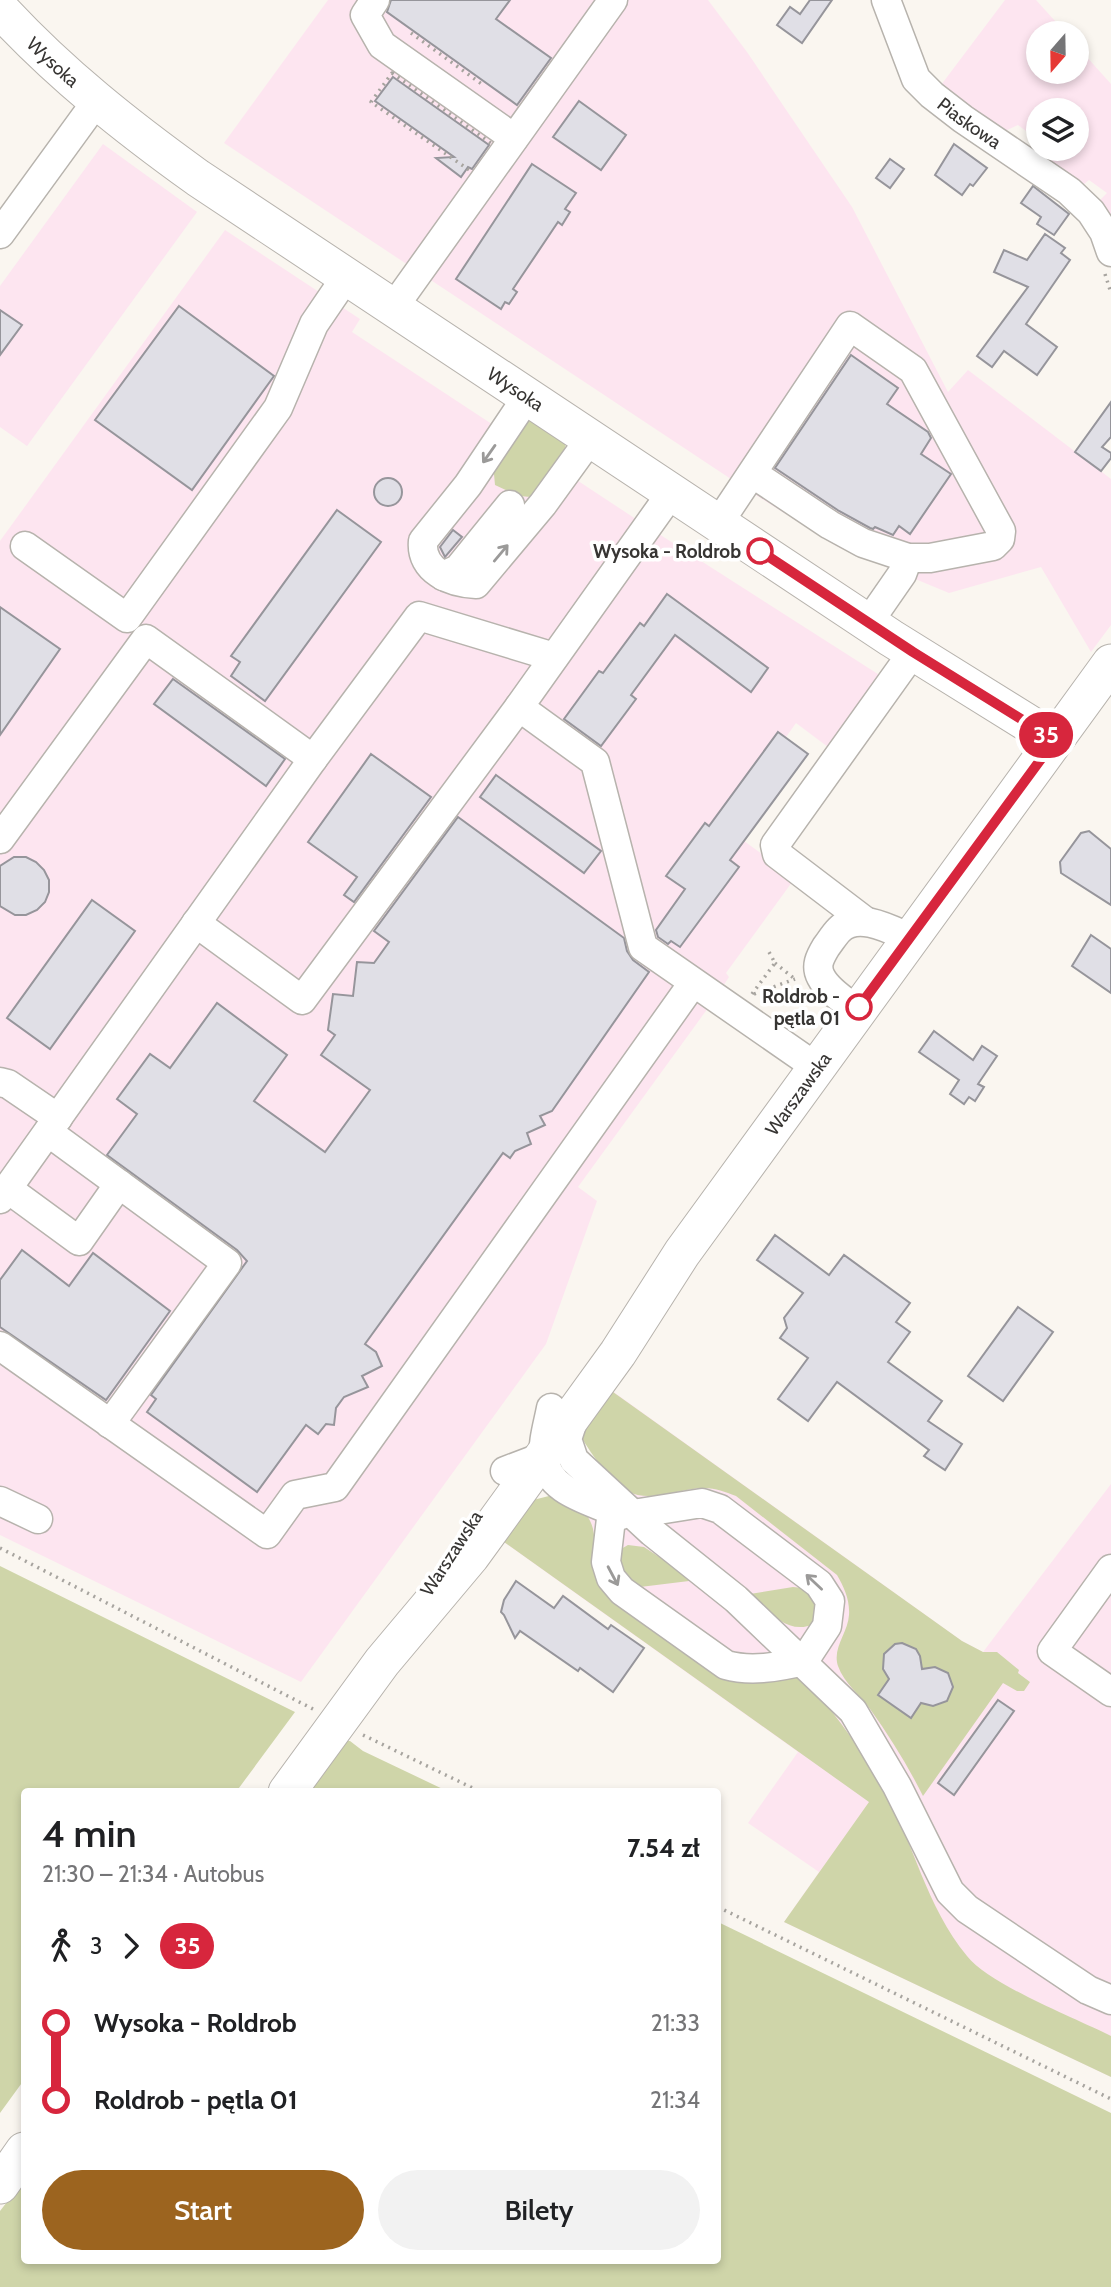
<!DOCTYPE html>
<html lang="pl">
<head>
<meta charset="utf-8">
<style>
	:root { --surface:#fff; --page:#f2f2f2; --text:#202124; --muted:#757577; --accent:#9c641f }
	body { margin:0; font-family:Cabin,sans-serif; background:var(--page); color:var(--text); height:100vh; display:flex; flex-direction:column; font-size:26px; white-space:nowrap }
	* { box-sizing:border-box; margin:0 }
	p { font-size:23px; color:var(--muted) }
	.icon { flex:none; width:38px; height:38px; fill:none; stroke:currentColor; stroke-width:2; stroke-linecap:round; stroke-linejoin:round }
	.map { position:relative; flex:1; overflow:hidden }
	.panel { position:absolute; left:21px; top:1788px; width:700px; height:476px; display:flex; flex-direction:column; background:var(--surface); border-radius:7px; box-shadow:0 4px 10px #0003 }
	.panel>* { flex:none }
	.badge { padding:0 14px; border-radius:23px; font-size:24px; line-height:46px }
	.needle { width:46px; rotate:200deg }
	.tools { position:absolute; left:1026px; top:21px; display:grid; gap:14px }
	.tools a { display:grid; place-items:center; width:63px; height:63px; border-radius:50%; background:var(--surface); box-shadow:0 4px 10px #0003; font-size:35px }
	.map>.badge { position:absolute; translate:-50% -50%; box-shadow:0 0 0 4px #fff }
	.legs { display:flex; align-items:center; gap:10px; height:77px; padding:0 21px; font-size:23px }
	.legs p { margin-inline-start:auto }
	.head { display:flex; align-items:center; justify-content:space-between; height:119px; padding:0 21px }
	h1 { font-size:38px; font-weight:600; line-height:52px }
	.action { display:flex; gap:14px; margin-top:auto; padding:14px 21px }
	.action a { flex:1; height:80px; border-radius:42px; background:var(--accent); color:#fff; font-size:28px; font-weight:600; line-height:80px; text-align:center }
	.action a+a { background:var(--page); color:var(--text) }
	ul { padding:0 21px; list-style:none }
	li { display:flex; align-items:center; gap:24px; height:77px; font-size:26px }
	li i { display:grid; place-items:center; width:10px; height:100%; margin:0 9px; background:currentColor }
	li i::after { content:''; width:18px; height:18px; margin:-9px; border:5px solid; border-radius:50%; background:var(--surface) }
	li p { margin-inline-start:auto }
	li:first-child i { background:linear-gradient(#0000 50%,currentColor 0) }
	li:last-child i { background:linear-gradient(currentColor 50%,#0000 0) }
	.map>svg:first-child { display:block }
</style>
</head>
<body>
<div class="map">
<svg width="1111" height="2287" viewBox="0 0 1111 2287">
	<rect width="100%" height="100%" fill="#faf6f0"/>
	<!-- industrial -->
	<g fill="#fde5f0">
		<path d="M328,0H708L747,52L852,207L948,392L968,370L1111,479V625L1091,652L1041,567L949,593L838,547L743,487L224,143Z"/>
		<path d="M1005,0H1036L1066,33H1038V72H1076V45L1111,84V221L1100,200L1107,193L1089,180L1083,185L1038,155V149H1076V110H1038V140L1018,125L1005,131L942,90L941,85Z"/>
		<path d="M103,144L197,212L27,446L0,427V286Z"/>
		<path d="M225,230L360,319L352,332L648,527L881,676L828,747L796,723L786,737L808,754L744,841L795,878L726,973L729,977L716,997L578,1187L597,1201L546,1344L301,1682L0,1535V541Z"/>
		<path d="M611,1390L962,1641L983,1652L1111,1484V2077L784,1922L819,1872L748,1823L798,1752L501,1540L597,1462Z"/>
	</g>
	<!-- green -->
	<g fill="#cfd5a9">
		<path d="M537,420C545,425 555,430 561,436C578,452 542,484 531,497L519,496L495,485L493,463L527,421Z"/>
		<path d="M606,1387L962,1641L983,1652H997L1019,1670L1018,1673L1030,1682L1024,1691H1017L1003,1683L923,1796C908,1766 890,1737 870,1709C860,1695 844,1683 838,1666C832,1648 848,1633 849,1615C850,1600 844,1587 837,1575L736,1496C725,1492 716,1488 704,1488C681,1488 649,1504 628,1491C609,1480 593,1456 581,1437L586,1415Z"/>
		<path d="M549,1496C592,1508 597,1521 594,1564L712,1667L795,1677C814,1685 824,1701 836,1717C853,1739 870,1764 884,1789C914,1844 926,1906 967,1956C990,1985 1075,2018 1111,2036V2077L784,1922L869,1802L497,1537L525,1502Z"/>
		<path d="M628,1545L644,1547L688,1576L689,1581L632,1588L615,1563L621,1549Z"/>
		<path d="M0,1566L295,1712L236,1792H24V2080L0,2113Z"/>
		<path d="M793,1587L803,1588L819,1603L814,1624C787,1636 768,1610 750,1594Z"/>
		<path d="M341,1741H350L363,1751L449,1792H305Z"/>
		<path d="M718,1922L1111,2113V2287H0V2211L24,2180V2261H718Z"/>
	</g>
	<!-- building -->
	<g fill="#e0dfe6" stroke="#96959b" stroke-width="2">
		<path d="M391,0H510L496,19L551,58L517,105L387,12Z"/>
		<path d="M810,0H832L802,43L777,25L790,7L800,14Z"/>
		<path d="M393,77L489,145L472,169L468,167L461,177L436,158L454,157L375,101Z"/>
		<path d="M579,101L626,135L601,170L553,137Z"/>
		<path d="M954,144L987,168L973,186L970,184L962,195L935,175Z"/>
		<path d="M890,159L904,169L890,188L876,178Z"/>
		<path d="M532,164L576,193L565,209L570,212L562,225L558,222L513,289L517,292L509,304L505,302L501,309L456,279Z"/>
		<path d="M1033,186L1069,214L1054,235L1037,224L1041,217L1021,203Z"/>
		<path d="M1045,234L1065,248L1061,253L1070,260L1026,324L1057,347L1037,375L1004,351L992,367L977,356L1028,287L994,272L1004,250L1027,260Z"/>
		<path d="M179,306L274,376L192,490L95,420Z"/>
		<path d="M0,310L22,325L0,355Z"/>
		<path d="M851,355L898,388L887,404L928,432L931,438L921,454L951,474L910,534L899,526L893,535L875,527L873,529L870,528L839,511L775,468Z"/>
		<path d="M1111,402V437L1102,447L1111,453V458L1101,471L1075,452Z"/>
		<circle cx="388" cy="492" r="14"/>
		<path d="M337,510L381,542L265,701L231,676L240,662L231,656Z"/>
		<path d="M453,530L462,537L445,557L440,547Z"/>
		<path d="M667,594L768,668L751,692L675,635L631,695L636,699L601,746L564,719L599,671L603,673L640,623L644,626Z"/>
		<path d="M0,607L60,649L0,735Z"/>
		<path d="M173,679L285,759L266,786L154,704Z"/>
		<path d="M778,732L808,754L730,860L739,867L680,947L671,941L668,944L658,937L656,930L685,889L666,876L705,823L709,826Z"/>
		<path d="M371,754L431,797L354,902L344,895L357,877L308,842Z"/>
		<path d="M496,775L601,851L584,873L480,797Z"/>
		<path d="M458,817L624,938L627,951L633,960L649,972L552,1111L540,1116L545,1125L527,1133L531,1144L515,1151L510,1158L503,1153L365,1344L376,1352L382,1366L362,1376L368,1387L344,1397L336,1408L334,1425L326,1424L318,1434L306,1425L257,1492L147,1412L156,1399L151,1395L247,1261L237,1250L107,1155L137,1114L117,1099L150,1054L170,1068L217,1003L287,1055L254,1101L325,1152L370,1090L321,1055L335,1035L328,1030L333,994L353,996L357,962L374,963L389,942L374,931Z"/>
		<path d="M1089,831L1111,849V905L1061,873L1060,862L1081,833Z"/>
		<path d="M14,857H26L36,862L44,870L49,880V892L45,902L37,910L26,915H15L0,906V866Z"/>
		<path d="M92,900L135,931L50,1049L7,1018Z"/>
		<path d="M1091,935L1111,949V993L1072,966Z"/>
		<path d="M934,1031L973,1060L982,1046L997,1056L978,1084L984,1087L975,1101L969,1097L964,1104L950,1094L959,1080L919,1052Z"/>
		<path d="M775,1235L829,1275L844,1255L910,1303L896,1322L910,1332L888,1362L942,1401L928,1421L962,1444L945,1470L924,1456L929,1450L837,1382L808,1421L778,1399L808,1358L780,1338L787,1328L784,1318L803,1293L757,1260Z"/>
		<path d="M22,1250L69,1286L93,1253L170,1311L106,1400L0,1327V1280Z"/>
		<path d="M1018,1307L1053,1332L1003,1401L968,1376Z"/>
		<path d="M516,1581L554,1608L563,1596L608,1629L611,1625L644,1648L613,1692L580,1668L578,1671L520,1631L515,1638L504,1615L501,1612L504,1600Z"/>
		<path d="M902,1643L916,1649L920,1656L922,1669L935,1667L948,1673L953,1687L947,1701L933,1706L921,1703L911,1718L878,1695L889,1679L883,1669L884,1654L895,1644Z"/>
		<path d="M998,1700L1014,1711L954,1795L938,1783Z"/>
	</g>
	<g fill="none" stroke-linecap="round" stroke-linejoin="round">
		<defs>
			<g id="minor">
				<path d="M375,0L365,15L382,45L514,138"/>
				<path id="s1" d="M886,0L916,79L932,95L963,119L1069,191L1091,212L1104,232L1111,252"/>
				<path d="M0,234L96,102"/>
				<path d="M393,308C467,206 539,102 613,0"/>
				<path d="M527,397L468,485L423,541C420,571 451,583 476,584L543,504L590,439"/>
				<path d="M672,492L519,707L595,762L643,947L816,1067"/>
				<path d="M718,524L850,326L913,370L1001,531L1000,539L993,546L930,558H908L863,543L830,525L752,473"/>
				<path d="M25,546L127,618L278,408L314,324L346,277"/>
				<path d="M443,576L458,569L510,505"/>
				<path d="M868,623L902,574L908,558"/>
				<path d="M0,839L146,639L313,759"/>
				<path d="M865,921L777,854L775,845L913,652"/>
				<path d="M196,923L302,1000L519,707"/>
				<path d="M857,1010C845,1001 828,991 821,977C815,966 820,957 826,947C830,942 834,935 839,930C857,911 890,929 910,938"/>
				<path d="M0,1082L8,1084L58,1118"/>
				<path d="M48,1132L227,1263L110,1424"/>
				<path d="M8,1189L79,1241L119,1184"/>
				<path d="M0,1199L313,759L419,616L554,657"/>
				<path d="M0,1346L267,1534L295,1495L335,1487L693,983"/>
				<path d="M551,1408C548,1424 542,1443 544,1458C548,1494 595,1501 621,1515"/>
				<path d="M575,1415L567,1439L574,1460L652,1532L736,1599L853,1711L897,1786L950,1892L967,1909L1088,1990L1111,2000"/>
				<path d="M505,1471L547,1455"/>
				<path d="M0,1501L38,1519"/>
				<path d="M612,1510L606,1562L611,1578L622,1591L726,1665C751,1672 778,1667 804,1661L827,1626L830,1601L819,1584L720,1509L702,1503L633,1514"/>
				<path d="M1111,1569L1052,1651L1111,1692"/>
			</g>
			<g id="major">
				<path id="s2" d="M0,9C60,74 127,127 198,178L891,638L1055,740"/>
				<path id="s3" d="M287,1792L382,1662L471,1556L618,1353L682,1253L1111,663"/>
				<path d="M0,2185L24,2151"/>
			</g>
		</defs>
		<!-- minor casing -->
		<use href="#minor" stroke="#b7b3ad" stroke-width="31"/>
		<!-- major casing -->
		<use href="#major" stroke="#b7b3ad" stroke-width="39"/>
		<!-- path -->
		<g stroke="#a7a49f" stroke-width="3.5" stroke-dasharray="2 5" stroke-linecap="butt">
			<path d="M411,33L483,85"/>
			<path d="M392,73L495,146L475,174L371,102Z"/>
			<path d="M1105,274L1111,293"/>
			<path d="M775,963L796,980"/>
			<path d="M752,994L775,963L769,952"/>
			<path d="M754,994L795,979"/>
			<path d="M0,1548L313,1709"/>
			<path d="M363,1735L481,1792"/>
			<path d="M718,1907L1111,2099"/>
		</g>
		<!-- minor -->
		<use href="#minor" stroke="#fff" stroke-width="28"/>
		<!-- major -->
		<use href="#major" stroke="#fff" stroke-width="37"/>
	</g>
	<!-- one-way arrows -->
	<defs><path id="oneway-shaft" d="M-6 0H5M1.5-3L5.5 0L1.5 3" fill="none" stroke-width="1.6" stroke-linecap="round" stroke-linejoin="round" transform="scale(1.75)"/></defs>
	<g stroke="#9b9a99">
		<use href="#oneway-shaft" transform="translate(489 454) rotate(125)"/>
		<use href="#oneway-shaft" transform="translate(501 553) rotate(-50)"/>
		<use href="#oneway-shaft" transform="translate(613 1576) rotate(62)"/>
		<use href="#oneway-shaft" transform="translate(814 1582) rotate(-137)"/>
	</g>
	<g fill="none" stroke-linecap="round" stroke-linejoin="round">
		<defs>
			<path id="line-1" d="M760,551L913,652L1055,740L859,1007"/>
		</defs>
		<!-- line-1 casing -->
		<use href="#line-1" stroke="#fff" stroke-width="16"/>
		<!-- line-1 -->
		<use href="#line-1" stroke="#d7263d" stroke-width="10"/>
	</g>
	<!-- markers -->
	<g fill="#fff" stroke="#d7263d" stroke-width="3.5">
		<circle cx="760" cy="551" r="12"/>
		<circle cx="859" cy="1007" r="12"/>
	</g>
	<g text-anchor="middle" stroke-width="7" stroke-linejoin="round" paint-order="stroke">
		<!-- street labels -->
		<g font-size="19" fill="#373533" stroke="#fff">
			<text dy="7" stroke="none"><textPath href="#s2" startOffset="75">Wysoka</textPath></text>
			<text dy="7" stroke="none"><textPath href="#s1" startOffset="154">Piaskowa</textPath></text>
			<text dy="7" stroke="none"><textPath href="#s2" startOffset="642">Wysoka</textPath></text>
			<text dy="7" stroke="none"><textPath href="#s3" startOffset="866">Warszawska</textPath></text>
			<text transform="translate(451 1553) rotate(-57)" y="7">Warszawska</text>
		</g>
		<!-- stop labels -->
		<g font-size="19" font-weight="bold" fill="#373533" stroke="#fff" text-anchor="end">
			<text x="741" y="558">Wysoka - Roldrob</text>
			<text x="840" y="1003">Roldrob -<tspan x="840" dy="22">pętla 01</tspan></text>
		</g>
	</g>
</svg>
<div class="tools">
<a><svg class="needle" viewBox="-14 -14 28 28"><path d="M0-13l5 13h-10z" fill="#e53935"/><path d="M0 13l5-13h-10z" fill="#757577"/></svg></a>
<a><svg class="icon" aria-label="layers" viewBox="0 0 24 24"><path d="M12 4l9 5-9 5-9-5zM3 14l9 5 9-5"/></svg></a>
</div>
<b class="badge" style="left:1046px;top:735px;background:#d7263d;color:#fff">35</b>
<section class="panel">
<div class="head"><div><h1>4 min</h1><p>21:30 – 21:34 · Autobus</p></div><b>7.54 zł</b></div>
<div class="legs"><svg class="icon" aria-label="walk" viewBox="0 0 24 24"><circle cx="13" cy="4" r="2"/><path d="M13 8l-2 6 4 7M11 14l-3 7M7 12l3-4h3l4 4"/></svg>3<svg class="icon" aria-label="forward" viewBox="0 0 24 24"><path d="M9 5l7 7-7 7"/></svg><b class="badge" style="background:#d7263d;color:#fff">35</b></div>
<ul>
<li><i style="color:#d7263d"></i><b>Wysoka - Roldrob</b><p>21:33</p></li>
<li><i style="color:#d7263d"></i><b>Roldrob - pętla 01</b><p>21:34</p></li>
</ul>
<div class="action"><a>Start</a><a>Bilety</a></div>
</section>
</div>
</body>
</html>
